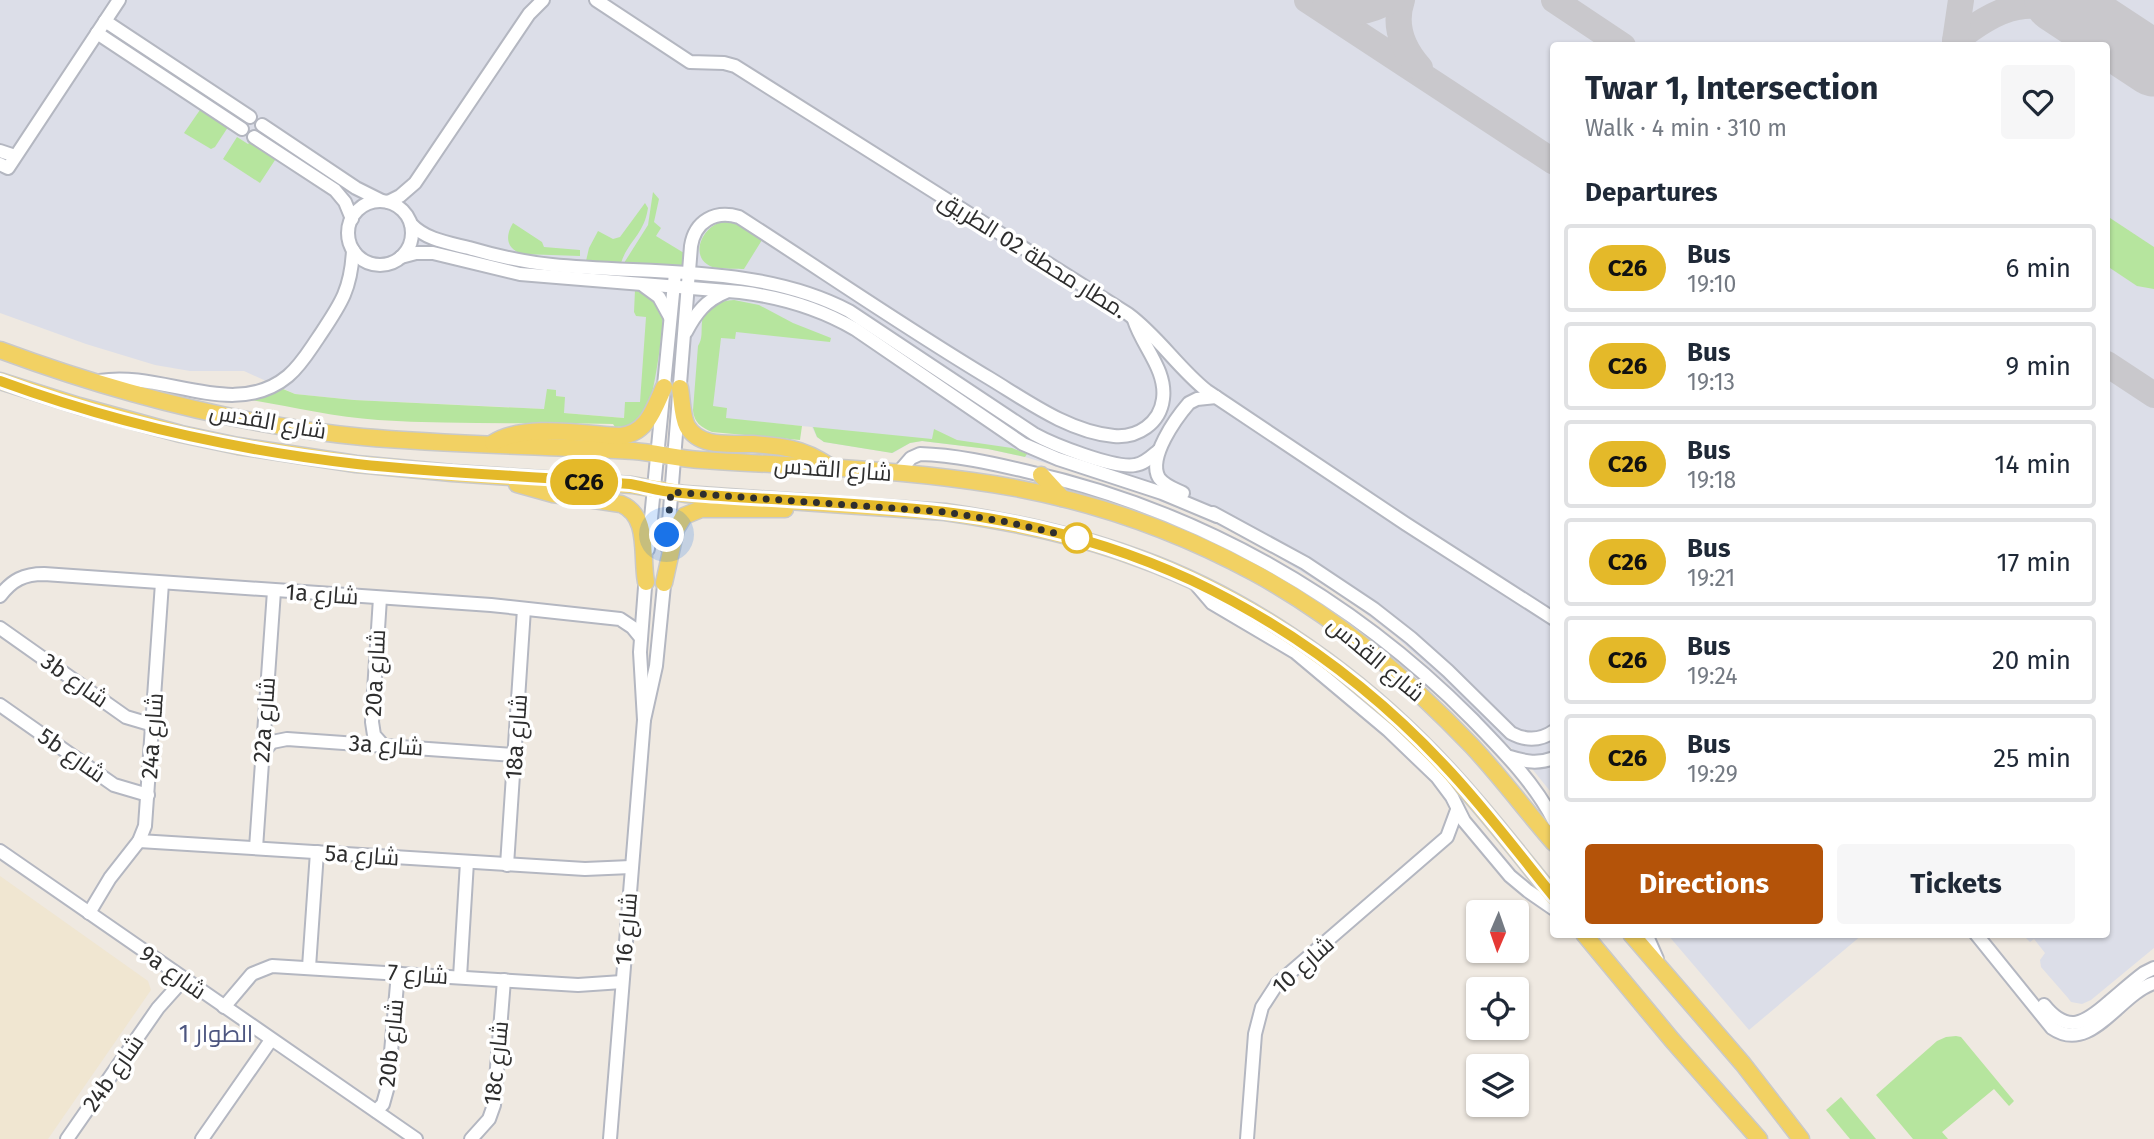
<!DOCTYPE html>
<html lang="en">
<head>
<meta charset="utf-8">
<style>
	:root { --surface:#fff; --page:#f6f6f7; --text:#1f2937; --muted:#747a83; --line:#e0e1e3; --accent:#b45309 }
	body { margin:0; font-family:"Fira Sans",Cairo,sans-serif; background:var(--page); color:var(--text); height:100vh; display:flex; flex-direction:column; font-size:26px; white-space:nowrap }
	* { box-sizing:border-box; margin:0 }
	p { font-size:23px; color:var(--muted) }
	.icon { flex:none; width:38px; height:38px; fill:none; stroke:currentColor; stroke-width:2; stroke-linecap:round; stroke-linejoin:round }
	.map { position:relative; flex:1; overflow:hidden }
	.sheet { position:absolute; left:1550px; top:42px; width:560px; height:896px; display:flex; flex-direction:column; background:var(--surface); border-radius:7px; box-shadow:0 2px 5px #0004 }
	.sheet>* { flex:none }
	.badge { padding:0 14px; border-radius:23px; font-size:24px; line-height:46px }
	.needle { width:46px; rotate:182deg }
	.controls { position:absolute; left:1466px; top:900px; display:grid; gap:14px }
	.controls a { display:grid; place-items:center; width:63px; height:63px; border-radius:7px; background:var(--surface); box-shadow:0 2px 5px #0004; font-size:35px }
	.you { position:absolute; width:35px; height:35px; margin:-18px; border:5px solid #fff; border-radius:50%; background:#1a73e8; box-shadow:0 0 0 10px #1a73e833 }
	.map>.badge { position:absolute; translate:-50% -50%; box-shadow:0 0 0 4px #fff }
	h2 { padding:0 35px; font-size:26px; line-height:63px }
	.round { display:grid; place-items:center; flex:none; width:74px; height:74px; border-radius:7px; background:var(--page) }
	.head { display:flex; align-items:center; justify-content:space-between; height:119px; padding:0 35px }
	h1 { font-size:33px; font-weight:700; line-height:52px }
	.button { display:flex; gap:14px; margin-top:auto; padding:14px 35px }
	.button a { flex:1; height:80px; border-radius:7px; background:var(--accent); color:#fff; font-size:28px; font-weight:700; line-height:80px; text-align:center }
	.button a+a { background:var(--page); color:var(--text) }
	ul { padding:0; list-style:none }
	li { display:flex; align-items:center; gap:21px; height:88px; margin:0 14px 10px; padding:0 21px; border:4px solid var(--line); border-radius:7px }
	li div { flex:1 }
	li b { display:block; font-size:26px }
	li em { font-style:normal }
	li .badge { min-width:77px; font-weight:700; text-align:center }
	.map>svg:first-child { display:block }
</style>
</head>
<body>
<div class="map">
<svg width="2154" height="1139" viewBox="0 0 2154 1139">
	<rect width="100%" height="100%" fill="#efe9e1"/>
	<!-- education -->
	<path fill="#f0e6d1" d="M0,876L148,981L151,990L48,1139H0Z"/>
	<!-- airport -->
	<g fill="#dcdee8">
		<path d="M0,0H2154V948L2091,1000L2082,1004L2071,1002L2068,998L2041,967L2040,960L2045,953L2034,939L2030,942L2023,935L2107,934V46H1554V796L1533,770L1450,686L1395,636L1345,598L1246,538L1191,513L1116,484L1025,457L988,449L922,441L910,443L893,453L824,442L817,437L812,427L625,409L624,418L564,413V397L556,396V390L545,409L354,400L295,394L244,371H190L155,365L86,344L0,313Z"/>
		<path d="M1668,935H1862L1749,1030Z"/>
	</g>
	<!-- green -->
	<g fill="#b6e59e">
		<path d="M202,107L230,124L215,147L211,149L184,133Z"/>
		<path d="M237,137L248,144L251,141L277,157L260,183L223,159Z"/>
		<path d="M653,192L659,199L654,222L661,228L656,236L684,253L682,265L624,263L648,225Z"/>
		<path d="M645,203L648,208C644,235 628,241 621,263L586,261L589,248L598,231L613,239L620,237Z"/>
		<path d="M2107,216L2154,247V289L2137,286L2107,266Z"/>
		<path d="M726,221L742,226L762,240L744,269C734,268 719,270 710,266C688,255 704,223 726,221Z"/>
		<path d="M513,223L542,242L544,247L580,250V256L522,254C506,249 505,236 513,223Z"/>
		<path d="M635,290L650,294C653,299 660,307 662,313C665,324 653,400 647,410C639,422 629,427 615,427L613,424C535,422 456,425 378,420C335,417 293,407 251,400L252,398L266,396L283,389L295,394L354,400L544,409L547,389L556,390V396L565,397L564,413L624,418L625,402H640L646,317L636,316L634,312Z"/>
		<path d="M734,300L759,305L793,323L831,338L830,342L736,332L735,339L721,338L713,406L727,408L726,418L802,426L800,440L712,432C701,427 694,423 693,410L698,346C703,338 701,331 702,322C703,306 720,301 734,300Z"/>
		<path d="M813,427L932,439L934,429L957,440L1012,448L1027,454L1025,457L988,449L922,441L910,443L892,453L824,442L817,437Z"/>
		<path d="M1956,1036L1961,1037L2014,1101L2009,1106L1994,1089L1942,1132L1948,1139H1913L1876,1095L1937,1041L1946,1037Z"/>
		<path d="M1841,1097L1876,1139H1850L1826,1110Z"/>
	</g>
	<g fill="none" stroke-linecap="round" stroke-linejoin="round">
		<!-- taxiway -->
		<g stroke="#c9c8cc" stroke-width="26">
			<path d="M1307,0L1554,162"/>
			<path d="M1402,0C1393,26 1403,49 1420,68"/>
			<path d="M1554,0L1623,46"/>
			<path d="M1324,8C1351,16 1367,13 1392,0"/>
			<path d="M1955,41C1973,27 1995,11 2018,7C2037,3 2061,10 2079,14L2071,0"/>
			<path d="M1955,41L1961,0"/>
			<path d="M2107,364L2154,395"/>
		</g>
		<!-- runway -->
		<path stroke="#c9c8cc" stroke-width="65" d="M2057,0L2154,64"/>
		<defs>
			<g id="minor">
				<path d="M596,0L690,62L724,63L735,66L1128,314C1158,336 1178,368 1207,391L1406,524L1554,619"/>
				<path d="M105,21L250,117"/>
				<path d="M97,33L242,129"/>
				<path d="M262,125L356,188L382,201"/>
				<path d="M254,137L335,190L345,202L352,219"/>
				<path d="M0,151L15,156"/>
				<path d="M0,164L8,168L119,0"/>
				<circle cx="380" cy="233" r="32"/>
				<path d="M388,202L400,196L415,183L529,14L543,0"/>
				<path d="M411,224C426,240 449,243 469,248C496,256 523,262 552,265C650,275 760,264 849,311L1034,434C1052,444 1114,469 1135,465C1144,464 1151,457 1158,451"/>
				<path d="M401,257L416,253H433L520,274L740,292C781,297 819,308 855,329L1023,444L1058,459L1162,493L1217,516"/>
				<path d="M644,286L659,297L670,317"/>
				<path d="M686,332C696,313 706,300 726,292"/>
				<path d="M100,381C162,370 234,421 288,376C301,365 309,351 318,338C340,305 351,291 353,250"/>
				<path d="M898,473L911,458L920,454C955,455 991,463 1025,471C1195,509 1349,595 1472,719C1502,750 1534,782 1554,821"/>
				<path d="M1183,493C1175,489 1165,486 1159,478C1147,458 1176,418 1189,403L1197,399L1216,397"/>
				<path d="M1213,513L1305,563L1374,609L1411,638L1448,671L1511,733C1526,741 1540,741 1554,731"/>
				<path d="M667,547L691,246C695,221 715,210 739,217C823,271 904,327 989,378C1027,401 1069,432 1114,436C1138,438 1160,423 1163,399C1167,370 1142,346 1134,320"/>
				<path d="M648,549L675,273"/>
				<path d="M1194,582L1212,603L1295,652L1388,730L1437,777L1452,797L1464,821L1510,876L1528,891L1554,909"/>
				<path d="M0,596C12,580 24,574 44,574L491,605L620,619L632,627L641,638"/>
				<path d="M380,598L372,722L374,735L382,744"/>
				<path d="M0,628L126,717L153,725"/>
				<path d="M0,705L114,785L148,795"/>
				<path d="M644,720L656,666L665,575"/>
				<path d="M262,753L272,742L287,739L515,755"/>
				<path d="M1510,757C1526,762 1538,764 1554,758"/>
				<path d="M139,841L585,869L631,867"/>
				<path d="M256,848L274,591"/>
				<path d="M0,851L416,1139"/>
				<path d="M507,865L524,609"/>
				<path d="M89,913L110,878L139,841L145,826L162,583"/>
				<path d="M1646,934L1657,959"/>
				<path d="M1976,934L2052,1028C2091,1055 2119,994 2154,983"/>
				<path d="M309,967L317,852"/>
				<path d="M460,977L467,862"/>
				<path d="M2044,1005C2068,1035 2085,1023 2109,1002C2121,992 2132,982 2144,973L2154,968"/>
				<path d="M224,1007L252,974L272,966L578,985L622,982"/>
				<path d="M376,1111L383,1104L388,1086L398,973"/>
				<path d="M67,1139L158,1008L183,980"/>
				<path d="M202,1139L271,1040"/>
				<path d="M471,1139L489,1119L494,1105L504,980"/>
				<path d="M610,1139L644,720L640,652L646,574"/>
				<path d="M1247,1139L1255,1034L1262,1007L1277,984L1447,837L1457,810"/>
			</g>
			<g id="major">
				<path d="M0,350C116,393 239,425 363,437C453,445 544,446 634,451C657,453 679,459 701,460C791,466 883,468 972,481C1070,494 1166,525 1253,572C1335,616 1408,679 1472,746C1501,777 1526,811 1554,843"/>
				<path d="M0,381L79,406L181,434L238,446L356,464L452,473L632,485L685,494L945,512C1012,522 1077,535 1141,559C1241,595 1344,665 1419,740C1469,789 1511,844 1554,897"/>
				<path d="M680,388C682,400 682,416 687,426C700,449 732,443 753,444C766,445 779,446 792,449C807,452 819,459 831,467"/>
				<path d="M493,443C524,423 584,434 620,436C647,434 654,409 664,387"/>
				<path d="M1041,475L1062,498"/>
				<path d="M517,484L553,494L621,504C650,516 641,556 646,582"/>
				<path d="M664,583L676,529L684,516L701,509H785"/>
				<path d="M1584,934L1672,1040L1759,1139"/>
				<path d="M1631,934L1743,1064L1801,1139"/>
			</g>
		</defs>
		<!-- minor casing -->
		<use href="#minor" stroke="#b4b7c1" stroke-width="16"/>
		<!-- major casing -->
		<use href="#major" stroke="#c9c9c9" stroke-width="19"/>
		<!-- minor -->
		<use href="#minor" stroke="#fff" stroke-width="12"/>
		<!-- major -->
		<use href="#major" stroke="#f2d163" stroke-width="16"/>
	</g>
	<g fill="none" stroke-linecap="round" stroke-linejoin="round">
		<defs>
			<path id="line" d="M0,381C114,423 236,450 357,464C448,474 539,476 630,484C641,486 652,489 664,491C678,493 692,494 706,495C786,501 866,502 945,512C1030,522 1113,544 1191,580C1286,625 1373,689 1445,766C1484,807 1518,853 1554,897"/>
		</defs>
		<!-- line casing -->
		<use href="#line" stroke="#fff" stroke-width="16"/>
		<!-- line -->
		<use href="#line" stroke="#e4b929" stroke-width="10"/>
		<!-- walk -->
		<path stroke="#2e2e2e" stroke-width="7" stroke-dasharray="0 12.6" d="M667,535L671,492L945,512L1007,522L1077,538"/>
	</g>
	<!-- markers -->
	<circle fill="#fff" stroke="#e4b929" stroke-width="3.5" cx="1077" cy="538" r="14"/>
	<g text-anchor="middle" stroke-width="7" stroke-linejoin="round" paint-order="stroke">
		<!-- street labels -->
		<g font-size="23" fill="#2e2e2e" stroke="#fff">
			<text transform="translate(1033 255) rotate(32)" y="8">مطار محطة 02 الطريق.</text>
			<text transform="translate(268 421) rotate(10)" y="8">شارع القدس</text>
			<text transform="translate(833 469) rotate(4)" y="8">شارع القدس</text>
			<text transform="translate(322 594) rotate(4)" y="8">1a شارع</text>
			<text transform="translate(1376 659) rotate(40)" y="8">شارع القدس</text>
			<text transform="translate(375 673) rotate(-87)" y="8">20a شارع</text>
			<text transform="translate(75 680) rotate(35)" y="8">3b شارع</text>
			<text transform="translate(264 720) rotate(-86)" y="8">22a شارع</text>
			<text transform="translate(152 736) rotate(-86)" y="8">24a شارع</text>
			<text transform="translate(516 737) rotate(-86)" y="8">18a شارع</text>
			<text transform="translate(386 745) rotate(4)" y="8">3a شارع</text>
			<text transform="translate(72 755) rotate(35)" y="8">5b شارع</text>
			<text transform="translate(362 855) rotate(4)" y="8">5a شارع</text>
			<text transform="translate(626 929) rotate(-85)" y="8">شارع 16</text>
			<text transform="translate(1303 965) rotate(-42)" y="8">شارع 10</text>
			<text transform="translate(173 972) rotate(35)" y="8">9a شارع</text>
			<text transform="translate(418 974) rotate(4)" y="8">شارع 7</text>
			<text transform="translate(391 1043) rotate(-84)" y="8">20b شارع</text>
			<text transform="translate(496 1063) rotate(-84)" y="8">18c شارع</text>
			<text transform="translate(113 1073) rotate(-55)" y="8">24b شارع</text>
		</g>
		<!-- neighbourhood labels -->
		<g font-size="24" fill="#4d5680" stroke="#fff">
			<text x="216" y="1042">الطوار 1</text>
		</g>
	</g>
</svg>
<div class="controls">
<a><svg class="needle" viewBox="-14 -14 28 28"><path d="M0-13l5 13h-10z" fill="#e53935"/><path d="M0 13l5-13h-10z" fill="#747a83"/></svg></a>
<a><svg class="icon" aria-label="locate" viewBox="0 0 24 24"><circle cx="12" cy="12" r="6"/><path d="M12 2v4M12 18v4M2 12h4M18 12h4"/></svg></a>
<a><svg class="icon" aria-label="layers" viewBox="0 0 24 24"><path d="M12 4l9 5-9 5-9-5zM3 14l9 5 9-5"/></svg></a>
</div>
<div class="you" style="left:667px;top:535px"></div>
<b class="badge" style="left:584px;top:482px;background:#e4b929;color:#111">C26</b>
<section class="sheet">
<div class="head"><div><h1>Twar 1, Intersection</h1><p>Walk · 4 min · 310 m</p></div><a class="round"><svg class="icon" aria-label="heart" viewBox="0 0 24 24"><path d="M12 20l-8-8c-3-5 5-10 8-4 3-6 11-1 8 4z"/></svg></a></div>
<h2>Departures</h2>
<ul>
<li><span class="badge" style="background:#e4b929;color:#111">C26</span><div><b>Bus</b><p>19:10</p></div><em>6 min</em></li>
<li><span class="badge" style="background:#e4b929;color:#111">C26</span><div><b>Bus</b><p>19:13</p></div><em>9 min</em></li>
<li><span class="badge" style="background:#e4b929;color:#111">C26</span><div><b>Bus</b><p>19:18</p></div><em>14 min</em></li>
<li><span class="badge" style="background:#e4b929;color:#111">C26</span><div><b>Bus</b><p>19:21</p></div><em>17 min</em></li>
<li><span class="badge" style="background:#e4b929;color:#111">C26</span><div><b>Bus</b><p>19:24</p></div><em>20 min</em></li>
<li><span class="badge" style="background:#e4b929;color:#111">C26</span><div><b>Bus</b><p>19:29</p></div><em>25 min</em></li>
</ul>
<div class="button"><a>Directions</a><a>Tickets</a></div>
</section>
</div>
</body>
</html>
